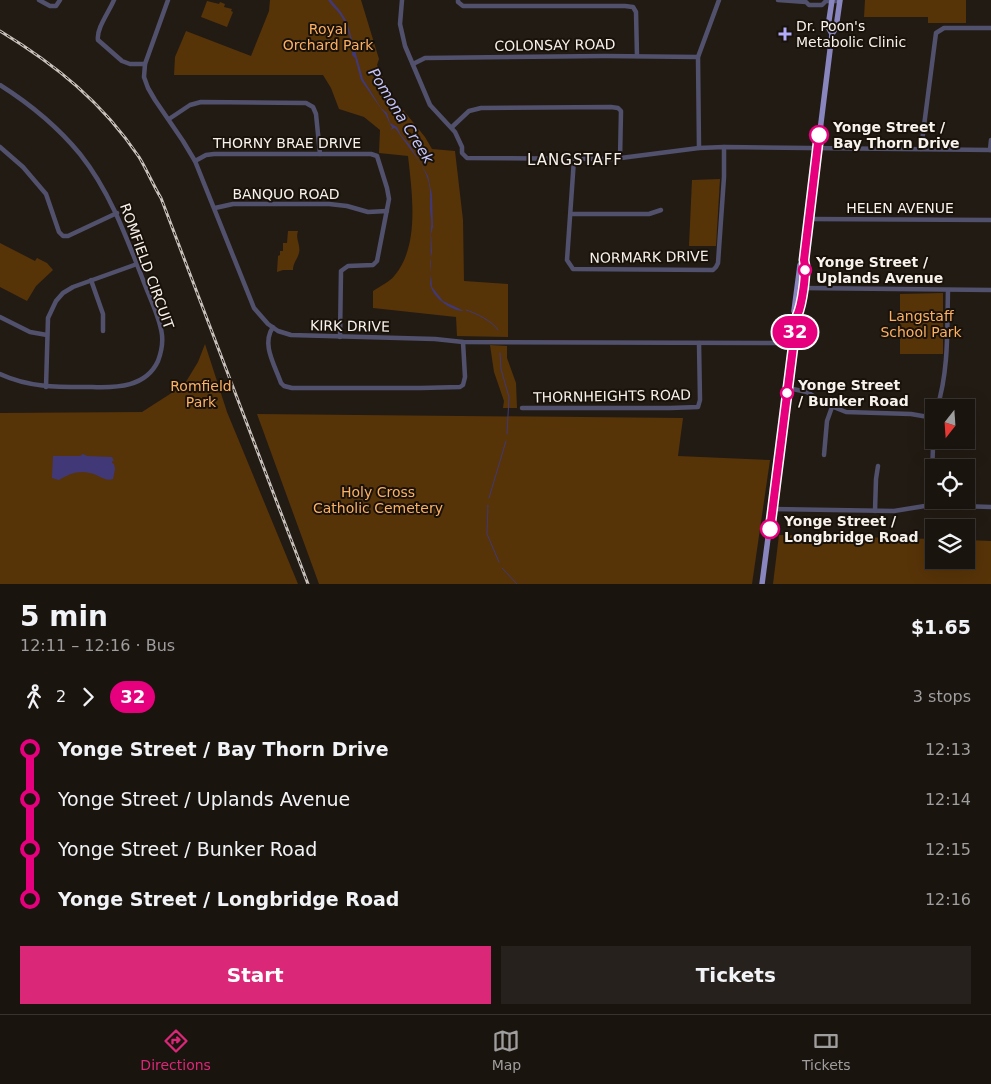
<!DOCTYPE html>
<html lang="en">
<head>
<meta charset="utf-8">
<style>
	:root { --surface:#1a140f; --page:#27211d; --text:#f1f3f6; --muted:#9f9e9e; --line:#38332f; --accent:#db2777 }
	body { margin:0; font-family:"DejaVu Sans",sans-serif; background:var(--page); color:var(--text); height:100vh; display:flex; flex-direction:column; font-size:19px; white-space:nowrap }
	* { box-sizing:border-box; margin:0 }
	p { font-size:16px; color:var(--muted) }
	.icon { flex:none; width:28px; height:28px; fill:none; stroke:currentColor; stroke-width:2; stroke-linecap:round; stroke-linejoin:round }
	.map { position:relative; height:584px; overflow:hidden }
	.side { display:flex; flex-direction:column; background:var(--surface); flex:1 }
	.side>* { flex:none }
	.badge { padding:0 10px; border-radius:16px; font-size:18px; line-height:32px }
	.needle { width:32px; rotate:197deg }
	.fabs { position:absolute; left:925px; top:399px; display:grid; gap:10px }
	.fabs a { display:grid; place-items:center; width:50px; height:50px; border-radius:0px; background:var(--surface); box-shadow:0 5px 20px #0002,0 0 0 1px var(--line); font-size:25px }
	.map>.badge { position:absolute; translate:-50% -50%; box-shadow:0 0 0 2px #fff }
	.legs { display:flex; align-items:center; gap:8px; height:55px; padding:0 20px; font-size:16px }
	.legs p { margin-inline-start:auto }
	.overview { display:flex; align-items:center; justify-content:space-between; height:85px; padding:0 20px }
	h1 { font-size:28px; font-weight:600; line-height:38px }
	.primary-button { display:flex; gap:10px; margin-top:auto; padding:10px 20px }
	.primary-button a { flex:1; height:58px; border-radius:0px; background:var(--accent); color:#fff; font-size:20px; font-weight:600; line-height:58px; text-align:center }
	.primary-button a+a { background:var(--page); color:var(--text) }
	ul { padding:0 20px; list-style:none }
	li { display:flex; align-items:center; gap:18px; height:50px; font-size:19px }
	li i { display:grid; place-items:center; width:8px; height:100%; margin:0 6px; background:currentColor }
	li i::after { content:''; width:12px; height:12px; margin:-6px; border:4px solid; border-radius:50%; background:var(--surface) }
	li p { margin-inline-start:auto }
	li:first-child i { background:linear-gradient(#0000 50%,currentColor 0) }
	li:last-child i { background:linear-gradient(currentColor 50%,#0000 0) }
	.dock { display:flex; justify-content:space-around; align-items:center; height:70px; border-top:1px solid var(--line); background:var(--surface); font-size:14px; color:var(--muted) }
	.dock a { display:grid; justify-items:center; gap:2px }
	.dock .active { color:var(--accent) }
	.map>svg:first-child { display:block }
</style>
</head>
<body>
<div class="map">
<svg width="991" height="584" viewBox="0 0 991 584">
	<rect width="100%" height="100%" fill="#221b14"/>
	<!-- green -->
	<g fill="#573308">
		<path d="M270,0H361L379,59L377,65L391,95L425,137L432,149L455,151L463,220L464,281L508,284V337L457,336L456,317L373,308V291C380,286 390,282 395,275C420,245 412,192 408,156L379,153L380,130L364,117L339,109L331,88L323,75H174L175,57L186,31L251,56L269,11Z"/>
		<path d="M865,0H966V23H928V17H864Z"/>
		<path d="M207,1L219,4L220,2L225,4L224,7L232,9L231,11L233,12L227,27L201,17Z"/>
		<path d="M720,179L716,246H689L692,180Z"/>
		<path d="M288,231H298C295,239 301,245 299,253C297,260 293,263 293,270H283L277,272L278,256L280,255V251H283V243H287Z"/>
		<path d="M0,243L35,261L37,258L47,263L53,270L36,286L27,301L0,287Z"/>
		<path d="M943,293V354H900V294Z"/>
		<path d="M205,344L227,412L298,584H0V413L142,412L184,385L198,362Z"/>
		<path d="M490,345L507,346V358L516,383L517,408H503L504,401L494,372Z"/>
		<path d="M257,414L683,418L678,456L770,460L752,584H319Z"/>
		<path d="M779,535L934,539V560H966V540L991,541V584H773Z"/>
	</g>
	<!-- water -->
	<g fill="#413977">
		<path d="M328,0H331L341,12L347,22L363,79L381,108L387,113L390,123L397,127L401,135L409,144L428,176L432,195L433,227L431,234L432,252L430,262L432,287L443,301L464,311C451,311 433,298 430,284C430,280 431,276 431,273C431,257 430,243 431,227C432,221 430,214 430,208C430,198 431,187 427,177C421,160 406,145 396,129L394,128L391,130L392,127C388,122 387,114 382,110L361,80L355,58L352,55C353,45 347,24 341,16C337,10 332,6 328,0Z"/>
		<path d="M83,454L87,456L112,457L114,461H112V463L114,464L115,469L113,479C105,482 98,474 90,473C78,470 69,474 59,480L52,478L53,456H80Z"/>
	</g>
	<g fill="none" stroke-linecap="round" stroke-linejoin="round">
		<!-- stream -->
		<g stroke="#413977" stroke-width="1">
			<path d="M466,310C474,312 494,322 498,330"/>
			<path d="M500,353L501,369L509,397L507,434"/>
			<path d="M489,498L506,441"/>
			<path d="M488,505L487,534L499,562"/>
			<path d="M502,568L517,584"/>
		</g>
		<!-- minor -->
		<g stroke="#52516d" stroke-width="4.5">
			<path d="M39,0L50,6H56L60,0"/>
			<path d="M114,0C109,12 96,29 98,40L122,61L130,64H145"/>
			<path d="M168,0L145,64L144,77L148,88L155,100L183,141L195,161L254,308L268,324L278,331L291,335L435,339L463,342L794,343"/>
			<path d="M402,0L400,24L405,46L430,105L455,132L462,147V153L467,158L613,159L699,148L724,147L991,150"/>
			<path d="M458,0V2L463,6H625L633,7L636,12L637,56"/>
			<path d="M778,0L806,2L809,5H822L826,1H840"/>
			<path d="M413,64L425,58L605,56L698,57"/>
			<path d="M0,85C30,104 57,126 80,154C111,193 127,239 145,285C151,301 160,318 162,335C163,344 161,353 158,361C146,387 117,388 92,387C60,387 30,388 0,374"/>
			<path d="M169,119L190,105L201,102L306,103L313,107L316,114L320,154"/>
			<path d="M452,127L469,111L481,108L611,107L618,108L621,111L620,159"/>
			<path d="M0,147L23,167L46,194L59,232L63,236H68L117,213"/>
			<path d="M699,148L698,57L719,0"/>
			<path d="M921,149L936,33L944,28H991"/>
			<path d="M990,150L991,140"/>
			<path d="M574,159L567,260L573,269L713,270L716,267L718,263L724,177V147"/>
			<path d="M195,161L206,155L214,154H371L377,156L387,188L389,199L377,261L373,265L348,266L341,271L340,337"/>
			<path d="M215,208L233,204H329L347,206L368,212L387,211"/>
			<path d="M571,214H649L661,210"/>
			<path d="M810,219L991,220"/>
			<path d="M91,280L103,314V331"/>
			<path d="M802,288L991,290"/>
			<path d="M0,317L30,332L47,335"/>
			<path d="M273,327C261,345 275,365 281,383L284,386L292,388H421L460,387L463,385L465,377L463,342"/>
			<path d="M46,387L48,318L56,301L63,293L73,287L137,264"/>
			<path d="M788,388L807,392L826,404L846,412L911,414L934,418"/>
			<path d="M522,408H670L698,407L700,400L699,343"/>
			<path d="M937,408C949,370 947,329 948,290"/>
			<path d="M824,455L827,421L832,407"/>
			<path d="M931,505L934,417"/>
			<path d="M772,509L894,511L931,505L991,507"/>
			<path d="M875,511L876,479L878,466"/>
		</g>
		<!-- major -->
		<g stroke="#8885bf" stroke-width="5.5">
			<path d="M832,0L828,27L832,34"/>
			<path d="M797,316L794,311L800,265L804,260"/>
			<path d="M762,584L797,316C802,304 807,273 804,260L832,34L836,28L840,0"/>
		</g>
		<defs>
			<path id="rail" d="M0,31C56,65 102,102 139,157C147,170 153,185 161,198L308,584"/>
		</defs>
		<!-- rail casing -->
		<use href="#rail" stroke="#c7c0bb" stroke-width="3"/>
		<!-- rail -->
		<use href="#rail" stroke="#19120b" stroke-width="1" stroke-dasharray="4" stroke-linecap="butt"/>
	</g>
	<g fill="none" stroke-linecap="round" stroke-linejoin="round">
		<defs>
			<path id="line-1" d="M770,529L797,316C802,305 807,272 804,260L819,135"/>
		</defs>
		<!-- line-1 casing -->
		<use href="#line-1" stroke="#fff" stroke-width="11"/>
		<!-- line-1 -->
		<use href="#line-1" stroke="#e6007e" stroke-width="8"/>
	</g>
	<!-- markers -->
	<path fill="#b1adfa" stroke="#19120b" stroke-width="2" d="M782.5 26.5h5v5h5v5h-5v5h-5v-5h-5v-5h5z"/>
	<g fill="#fff" stroke="#e6007e" stroke-width="2.5">
		<circle cx="819" cy="135" r="9"/>
		<circle cx="805" cy="270" r="6"/>
		<circle cx="787" cy="393" r="6"/>
		<circle cx="770" cy="529" r="9"/>
	</g>
	<g text-anchor="middle" stroke-width="4" stroke-linejoin="round" paint-order="stroke">
		<!-- poi labels -->
		<g font-size="14" fill="#f8f2ed" stroke="#19120b" text-anchor="start">
			<text x="796" y="31">Dr. Poon's<tspan x="796" dy="16">Metabolic Clinic</tspan></text>
		</g>
		<!-- park labels -->
		<g font-size="14" fill="#feb061" stroke="#19120b">
			<text x="328" y="34">Royal<tspan x="328" dy="16">Orchard Park</tspan></text>
			<text x="921" y="321">Langstaff<tspan x="921" dy="16">School Park</tspan></text>
			<text x="201" y="391">Romfield<tspan x="201" dy="16">Park</tspan></text>
			<text x="378" y="497">Holy Cross<tspan x="378" dy="16">Catholic Cemetery</tspan></text>
		</g>
		<!-- street labels -->
		<g font-size="14" fill="#f8f2ed" stroke="#19120b">
			<text transform="translate(555 45) rotate(-1)" y="5">COLONSAY ROAD</text>
			<text x="287" y="148">THORNY BRAE DRIVE</text>
			<text x="286" y="199">BANQUO ROAD</text>
			<text x="900" y="213">HELEN AVENUE</text>
			<text transform="translate(649 257) rotate(-1)" y="5">NORMARK DRIVE</text>
			<text transform="translate(147 266) rotate(70)" y="5">ROMFIELD CIRCUIT</text>
			<text transform="translate(350 326) rotate(1)" y="5">KIRK DRIVE</text>
			<text transform="translate(612 396) rotate(-1)" y="5">THORNHEIGHTS ROAD</text>
		</g>
		<!-- stop labels -->
		<g font-size="14" font-weight="bold" fill="#f8f2ed" stroke="#19120b" text-anchor="start">
			<text x="833" y="132">Yonge Street /<tspan x="833" dy="16">Bay Thorn Drive</tspan></text>
			<text x="816" y="267">Yonge Street /<tspan x="816" dy="16">Uplands Avenue</tspan></text>
			<text x="798" y="390">Yonge Street<tspan x="798" dy="16">/ Bunker Road</tspan></text>
			<text x="784" y="526">Yonge Street /<tspan x="784" dy="16">Longbridge Road</tspan></text>
		</g>
		<!-- water labels -->
		<g font-size="15" font-style="italic" fill="#c7c6ff" stroke="#19120b">
			<text transform="translate(401 116) rotate(58)" y="5">Pomona Creek</text>
		</g>
		<!-- neighbourhood labels -->
		<g font-size="15" letter-spacing="1" fill="#f8f2ed" stroke="#19120b">
			<text x="575" y="165">LANGSTAFF</text>
		</g>
	</g>
</svg>
<div class="fabs">
<a><svg class="needle" viewBox="-14 -14 28 28"><path d="M0-13l5 13h-10z" fill="#e53935"/><path d="M0 13l5-13h-10z" fill="#9f9e9e"/></svg></a>
<a><svg class="icon" aria-label="locate" viewBox="0 0 24 24"><circle cx="12" cy="12" r="6"/><path d="M12 2v4M12 18v4M2 12h4M18 12h4"/></svg></a>
<a><svg class="icon" aria-label="layers" viewBox="0 0 24 24"><path d="M12 4l9 5-9 5-9-5zM3 14l9 5 9-5"/></svg></a>
</div>
<b class="badge" style="left:795px;top:332px;background:#e6007e;color:#fff">32</b>
</div>
<section class="side">
<div class="overview"><div><h1>5 min</h1><p>12:11 – 12:16 · Bus</p></div><b>$1.65</b></div>
<div class="legs"><svg class="icon" aria-label="walk" viewBox="0 0 24 24"><circle cx="13" cy="4" r="2"/><path d="M13 8l-2 6 4 7M11 14l-3 7M7 12l3-4h3l4 4"/></svg>2<svg class="icon" aria-label="forward" viewBox="0 0 24 24"><path d="M9 5l7 7-7 7"/></svg><b class="badge" style="background:#e6007e;color:#fff">32</b><p>3 stops</p></div>
<ul>
<li><i style="color:#e6007e"></i><b>Yonge Street / Bay Thorn Drive</b><p>12:13</p></li>
<li><i style="color:#e6007e"></i><span>Yonge Street / Uplands Avenue</span><p>12:14</p></li>
<li><i style="color:#e6007e"></i><span>Yonge Street / Bunker Road</span><p>12:15</p></li>
<li><i style="color:#e6007e"></i><b>Yonge Street / Longbridge Road</b><p>12:16</p></li>
</ul>
<div class="primary-button"><a>Start</a><a>Tickets</a></div>
</section>
<nav class="dock">
<a class="active"><svg class="icon" aria-label="directions" viewBox="0 0 24 24"><path d="M12 3l9 9-9 9-9-9zM9 14v-3h6M13 9l2 2-2 2"/></svg>Directions</a>
<a><svg class="icon" aria-label="map" viewBox="0 0 24 24"><path d="M3 6l6-2 6 2 6-2v14l-6 2-6-2-6 2zM9 4v14M15 6v14"/></svg>Map</a>
<a><svg class="icon" aria-label="tickets" viewBox="0 0 24 24"><path d="M3 7h18v10H3zM15 7v10"/></svg>Tickets</a>
</nav>
</body>
</html>
